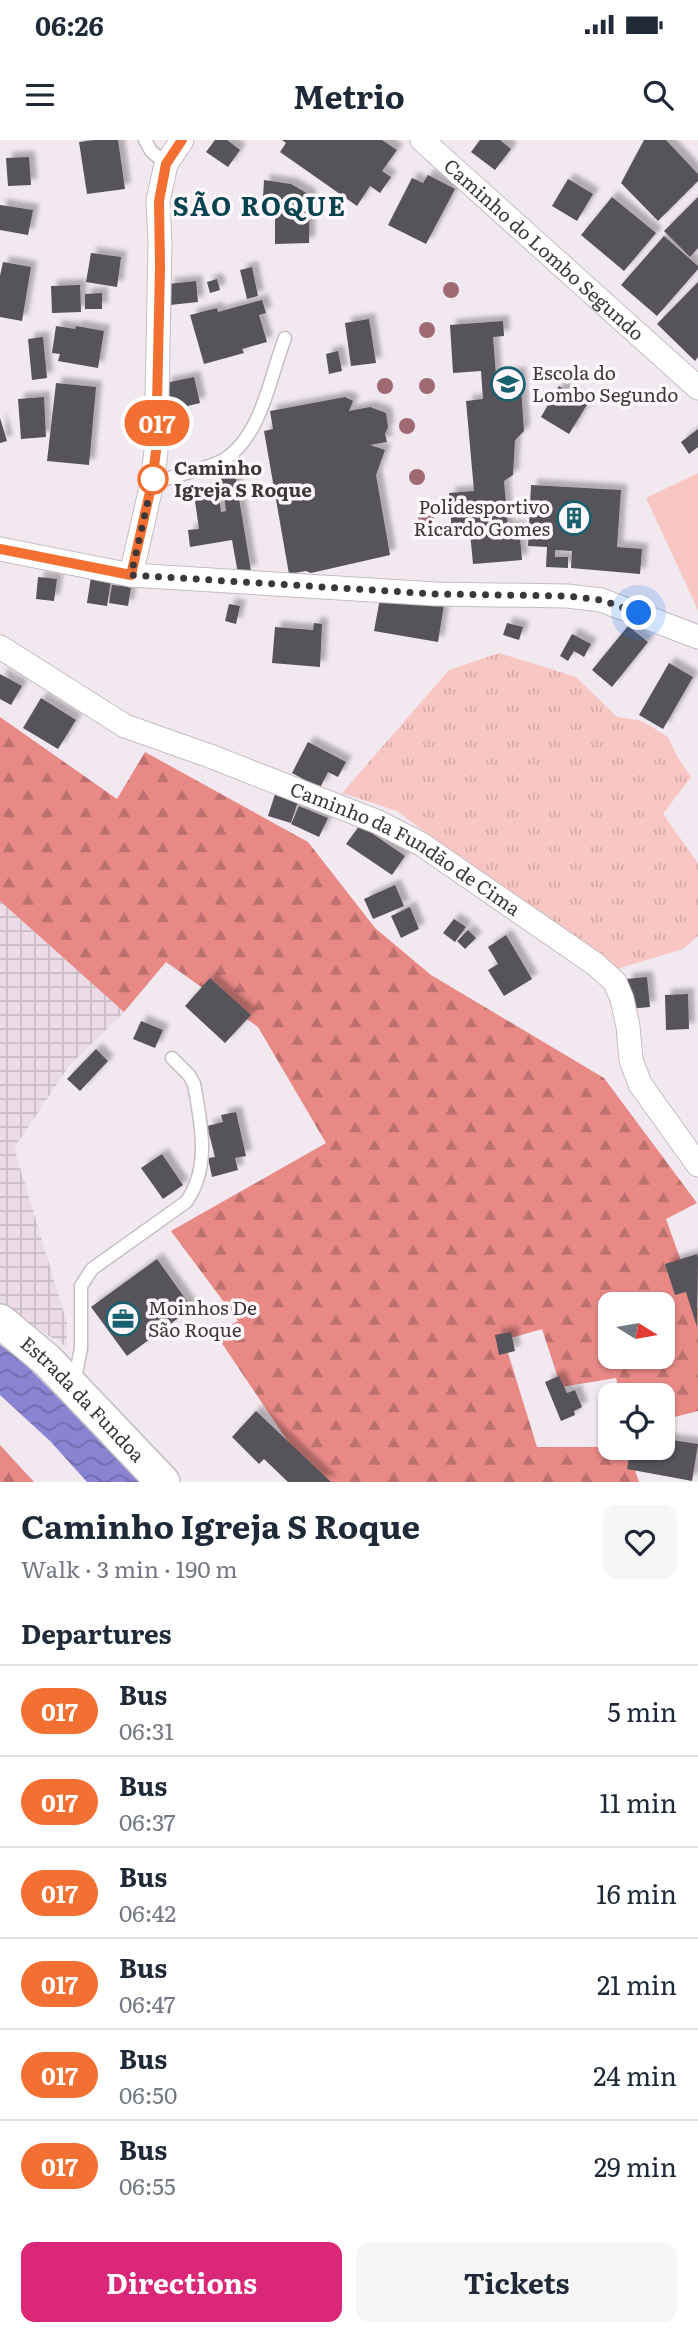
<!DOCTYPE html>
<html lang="en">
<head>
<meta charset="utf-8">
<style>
	:root { --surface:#fff; --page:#f6f6f7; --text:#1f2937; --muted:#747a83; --line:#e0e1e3; --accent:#db2777 }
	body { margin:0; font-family:Literata,serif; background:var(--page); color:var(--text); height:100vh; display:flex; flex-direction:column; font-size:26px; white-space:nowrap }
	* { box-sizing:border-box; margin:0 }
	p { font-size:23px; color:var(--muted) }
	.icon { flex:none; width:38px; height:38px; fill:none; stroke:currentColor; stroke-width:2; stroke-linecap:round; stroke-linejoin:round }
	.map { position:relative; height:1342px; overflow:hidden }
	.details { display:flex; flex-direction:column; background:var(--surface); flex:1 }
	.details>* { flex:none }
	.badge { padding:0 14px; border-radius:23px; font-size:24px; line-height:46px }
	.needle { width:46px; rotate:101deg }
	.controls { position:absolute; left:598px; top:1152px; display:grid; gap:14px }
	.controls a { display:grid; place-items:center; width:77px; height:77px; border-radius:14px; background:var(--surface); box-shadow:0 2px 5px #0004; font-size:35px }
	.you { position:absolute; width:35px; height:35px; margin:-18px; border:5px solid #fff; border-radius:50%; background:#1a73e8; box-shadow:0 0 0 10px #1a73e833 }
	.map>.badge { position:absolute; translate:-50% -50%; box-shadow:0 0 0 4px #fff }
	h2 { padding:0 21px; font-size:26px; line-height:63px }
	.round { display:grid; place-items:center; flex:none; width:74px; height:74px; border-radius:14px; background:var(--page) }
	.headline { display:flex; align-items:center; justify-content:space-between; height:119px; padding:0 21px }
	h1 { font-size:33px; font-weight:700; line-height:52px }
	.primary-button { display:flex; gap:14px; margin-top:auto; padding:14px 21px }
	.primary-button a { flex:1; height:80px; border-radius:14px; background:var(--accent); color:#fff; font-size:28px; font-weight:700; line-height:80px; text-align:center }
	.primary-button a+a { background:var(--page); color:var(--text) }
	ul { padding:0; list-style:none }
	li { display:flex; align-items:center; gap:21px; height:91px; padding:0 21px; border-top:2px solid var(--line) }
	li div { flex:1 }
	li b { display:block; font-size:26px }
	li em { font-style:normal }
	li .badge { min-width:77px; font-weight:700; text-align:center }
	.status { display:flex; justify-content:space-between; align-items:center; height:49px; padding:0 35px; background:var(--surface); direction:ltr }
	.status svg { height:19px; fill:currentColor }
	header { display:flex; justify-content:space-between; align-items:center; height:91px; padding:0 21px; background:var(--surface); font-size:32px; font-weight:700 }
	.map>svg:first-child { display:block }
</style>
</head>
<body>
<div class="status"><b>06:26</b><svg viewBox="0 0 49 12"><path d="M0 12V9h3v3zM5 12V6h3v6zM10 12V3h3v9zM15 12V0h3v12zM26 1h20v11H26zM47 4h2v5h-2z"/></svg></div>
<header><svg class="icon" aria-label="menu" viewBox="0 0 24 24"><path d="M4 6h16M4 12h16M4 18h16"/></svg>Metrio<svg class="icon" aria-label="search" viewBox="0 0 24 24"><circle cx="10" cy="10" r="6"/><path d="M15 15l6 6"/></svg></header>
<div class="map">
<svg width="698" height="1342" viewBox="0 0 698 1342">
	<defs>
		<pattern id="industrial-grid" width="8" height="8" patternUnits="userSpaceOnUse" patternTransform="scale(1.75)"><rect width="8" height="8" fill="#eadbe6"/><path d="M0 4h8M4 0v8" fill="none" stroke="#cabdc6"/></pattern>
		<pattern id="grass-tufts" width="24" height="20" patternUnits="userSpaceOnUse" patternTransform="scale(1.75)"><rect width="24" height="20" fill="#f8c6c3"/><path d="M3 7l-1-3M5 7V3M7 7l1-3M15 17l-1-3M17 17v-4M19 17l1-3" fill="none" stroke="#d6aba8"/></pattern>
		<pattern id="forest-firs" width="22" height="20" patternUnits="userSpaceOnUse" patternTransform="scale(1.75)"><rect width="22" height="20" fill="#e88986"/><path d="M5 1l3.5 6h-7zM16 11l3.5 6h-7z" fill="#bd716f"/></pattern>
		<pattern id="water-waves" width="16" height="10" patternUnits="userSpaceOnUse" patternTransform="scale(1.75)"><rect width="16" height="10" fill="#8983d2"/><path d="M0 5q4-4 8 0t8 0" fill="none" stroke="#716cab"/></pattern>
		<filter id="shadow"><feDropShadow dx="6" dy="-6" stdDeviation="2" flood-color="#0004"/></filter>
	</defs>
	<rect width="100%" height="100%" fill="#f2e9f0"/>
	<!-- industrial -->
	<path fill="url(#industrial-grid)" d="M0,761L124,872L69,926L14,1008L67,1183V1207L0,1165Z"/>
	<!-- grass -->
	<path fill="url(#grass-tufts)" d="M499,513L576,537L617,577L642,581L668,597L677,616L691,637L663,674L698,723V796L683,809L610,831L397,671L342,653L449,530Z"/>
	<!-- forest -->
	<g fill="url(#forest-firs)" fill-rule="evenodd">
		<path d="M0,577L117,659L145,612L308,702L375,788L431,835L604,938L697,1063L666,1079L698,1169V1271L663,1280V1255H621L616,1238L561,1247L542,1189L504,1200L537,1307H627L639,1342H315L215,1193L238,1181L171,1091L326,1003L258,887L166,822L124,872L0,761ZM611,1164H663V1216H611Z"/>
		<path d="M0,1305L34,1342H0Z"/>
	</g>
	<!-- garden -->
	<path fill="#f8c6c3" d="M698,333V470L646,358Z"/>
	<!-- water -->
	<path fill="url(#water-waves)" d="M0,1205L22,1221L141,1342H87L50,1301L0,1255Z"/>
	<!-- building -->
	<g fill="#56525a" filter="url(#shadow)">
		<path d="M95,0H118L125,49L87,54L79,2Z"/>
		<path d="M215,0H227L240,10L228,27L206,12Z"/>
		<path d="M282,0H382L397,10L382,31L391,37L380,53L370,46L357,66L280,12L286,3Z"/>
		<path d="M480,0H500L511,9L495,30L471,12Z"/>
		<path d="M644,0H666L698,34V41L658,81L621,43Z"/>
		<path d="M29,17L31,45L8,46L6,18Z"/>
		<path d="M428,35L455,49L426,104L388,85L412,38L423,43Z"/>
		<path d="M568,39L593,54L577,81L552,66Z"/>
		<path d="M264,40L291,44L310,55L309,103L275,104V60L263,57Z"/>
		<path d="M612,57L656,93L624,131L581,95Z"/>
		<path d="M698,57V108L690,117L664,91Z"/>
		<path d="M0,65L33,70L28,95L0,90Z"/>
		<path d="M664,96L698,126V129L657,176L621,145Z"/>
		<path d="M91,113L121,117L117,147L86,142Z"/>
		<path d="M3,122L31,127L22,181L0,177V136Z"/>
		<path d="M252,127L258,156L247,159L240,130Z"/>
		<path d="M217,139L220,150L210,153L207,142Z"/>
		<path d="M196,141L198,162L170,165L168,144Z"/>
		<path d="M698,142V217L695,221L657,184Z"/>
		<path d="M80,145L81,172L52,173L51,146Z"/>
		<path d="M102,153V169H85V154Z"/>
		<path d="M262,160L266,173L259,175L267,202L242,209L244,213L204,224L190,175L217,168L218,172Z"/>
		<path d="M369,179L376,223L351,226L345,183Z"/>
		<path d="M503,181L504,196L493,197L496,235L520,233L524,291L515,300L513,335L504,341L508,387L519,386L522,420L473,424L470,392L452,394L449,353L474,351L466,261L483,259L481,231L453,233L450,185Z"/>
		<path d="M56,186L75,189L76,186L104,191L98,228L58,221L60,214L52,213Z"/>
		<path d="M43,197L47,238L32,240L28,199Z"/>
		<path d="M338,211L342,231L329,234L326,214Z"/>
		<path d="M194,237L200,263L171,270L165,243Z"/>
		<path d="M56,243L96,247L89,325L47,321Z"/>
		<path d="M559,246L588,263L569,294L541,277Z"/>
		<path d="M44,257L46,297L21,299L18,259Z"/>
		<path d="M345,257L353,261L349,271L370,267L386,273L388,287L385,294L387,302L370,305L385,310L376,335L390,415L311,433L306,431L289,434L264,291L273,289L270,271Z"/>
		<path d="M0,278L7,301L0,303Z"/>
		<path d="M698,289V307L689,314L681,302Z"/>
		<path d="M234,328L251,431L238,434L232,400L190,407L188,390L199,389L194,354L218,350L221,372L226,371L220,330Z"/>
		<path d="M531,345L621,350L617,407L642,409L640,434L571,428L572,411L555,410V417H568V428L546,427L547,407L528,406Z"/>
		<path d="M38,437L57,439L54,461L36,459Z"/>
		<path d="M91,437L111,440L107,466L87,463Z"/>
		<path d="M112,445L131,447L128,466L109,463Z"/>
		<path d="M381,453L444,464L438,502L374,491Z"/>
		<path d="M229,464L240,466L236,484L225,481Z"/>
		<path d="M314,483L322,484L320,527L272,523L275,487L313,490Z"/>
		<path d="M507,483L523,487L519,500L503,495Z"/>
		<path d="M628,486L648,502L612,547L592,530Z"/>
		<path d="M572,494L591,504L584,517L574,511L568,521L560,516Z"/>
		<path d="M669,523L693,537L663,589L639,575Z"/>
		<path d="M0,534L22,546L11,565L0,559Z"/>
		<path d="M41,558L76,580L58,609L23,588Z"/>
		<path d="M308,602L346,622L338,637L328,632L320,648L292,633Z"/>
		<path d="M276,651L299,658L291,683L268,676Z"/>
		<path d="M299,666L328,678L319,697L291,684Z"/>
		<path d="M360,685L405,716L392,735L346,704Z"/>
		<path d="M395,745L404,766L373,779L364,759Z"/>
		<path d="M410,767L419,789L401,798L391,776Z"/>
		<path d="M454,779L466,787L455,802L443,793Z"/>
		<path d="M468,790L476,798L465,809L457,801Z"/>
		<path d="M506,795L532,839L504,856L488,830L498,824L488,807Z"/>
		<path d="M647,837L650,867L629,869L626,839Z"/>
		<path d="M210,838L251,875L225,903L185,866Z"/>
		<path d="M688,854L689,889L666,890L665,855Z"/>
		<path d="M141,881L163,890L155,908L133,899Z"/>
		<path d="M96,909L108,921L80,951L67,939Z"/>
		<path d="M236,972L246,1016L235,1018L238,1030L212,1037L208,1018L215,1017L207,986L223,982L221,975Z"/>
		<path d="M162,1014L183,1045L163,1059L141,1028Z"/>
		<path d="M697,1114L698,1117L697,1187L686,1152L675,1155L665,1124Z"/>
		<path d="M157,1119L192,1168L127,1216L91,1167Z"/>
		<path d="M511,1192L515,1211L499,1215L495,1195Z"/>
		<path d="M559,1236L567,1253L575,1250L582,1267L574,1271L575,1275L561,1281L545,1242Z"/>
		<path d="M256,1271L331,1342H288L264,1319L259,1324L232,1297Z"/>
		<path d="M666,1299L698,1304L692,1341L627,1329L631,1307L664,1312Z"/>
	</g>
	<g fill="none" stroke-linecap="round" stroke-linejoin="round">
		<defs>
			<g id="lane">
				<path d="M145,0L151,11L166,24"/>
				<path d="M152,343C170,337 211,328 225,319C262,295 270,236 285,198"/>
				<path d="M74,1244L81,1208V1146L92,1129L186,1062C211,1028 201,983 194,944L189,935L172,918"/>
			</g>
			<g id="street">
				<path id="s1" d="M422,0L698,248"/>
				<path d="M0,409L131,435L436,454L567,456L601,460L698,497"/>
				<path d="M131,435L152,343L156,311L160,103L158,61L166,24L182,0"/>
				<path id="s2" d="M0,507L125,586L210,616L378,682L421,704L595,824L615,842L622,859L628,886L631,920L640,944L698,1025"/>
			</g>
			<g id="secondary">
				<path id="s3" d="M0,1181L47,1220L163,1342"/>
			</g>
		</defs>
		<!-- lane casing -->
		<use href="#lane" stroke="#c5bdc3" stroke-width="15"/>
		<!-- street casing -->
		<use href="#street" stroke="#c5bdc3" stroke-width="25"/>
		<!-- secondary casing -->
		<use href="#secondary" stroke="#c5bdc3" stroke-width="36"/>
		<!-- lane -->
		<use href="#lane" stroke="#fff" stroke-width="12"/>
		<!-- street -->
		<use href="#street" stroke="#fff" stroke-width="23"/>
		<!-- secondary -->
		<use href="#secondary" stroke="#fff" stroke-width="33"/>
	</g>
	<!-- trees -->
	<g fill="#9e6973">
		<circle cx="451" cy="150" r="8"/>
		<circle cx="427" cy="190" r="8"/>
		<circle cx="385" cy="246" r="8"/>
		<circle cx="427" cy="246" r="8"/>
		<circle cx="407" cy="286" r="8"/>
		<circle cx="417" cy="337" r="8"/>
		<circle cx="426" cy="378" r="8"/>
	</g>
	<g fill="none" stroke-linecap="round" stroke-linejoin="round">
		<defs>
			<path id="line" d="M0,409L131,435L152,343L156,311L160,127L159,61L166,24L182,0"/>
		</defs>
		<!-- line casing -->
		<use href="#line" stroke="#fff" stroke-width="16"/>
		<!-- line -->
		<use href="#line" stroke="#f37032" stroke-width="10"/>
		<!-- walk -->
		<path stroke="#3b373a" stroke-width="7" stroke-dasharray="0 12.6" d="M153,339L131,435L436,454L567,456L601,460L639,473"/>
	</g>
	<!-- icons -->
	<defs>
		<symbol id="school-ring" viewBox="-11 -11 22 22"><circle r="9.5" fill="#fef7fc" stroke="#186270" stroke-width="1.5"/><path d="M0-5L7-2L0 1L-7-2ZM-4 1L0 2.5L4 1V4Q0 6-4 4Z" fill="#186270"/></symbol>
		<symbol id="building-ring" viewBox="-11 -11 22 22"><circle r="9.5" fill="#fef7fc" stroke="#186270" stroke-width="1.5"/><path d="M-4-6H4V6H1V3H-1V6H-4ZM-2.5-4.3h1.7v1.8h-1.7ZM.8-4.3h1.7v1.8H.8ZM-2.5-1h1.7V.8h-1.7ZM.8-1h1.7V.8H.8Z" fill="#186270"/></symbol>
		<symbol id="office-ring" viewBox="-11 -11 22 22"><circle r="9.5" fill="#fef7fc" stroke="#186270" stroke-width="1.5"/><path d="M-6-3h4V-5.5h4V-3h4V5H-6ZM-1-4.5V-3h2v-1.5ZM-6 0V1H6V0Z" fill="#186270"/></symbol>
	</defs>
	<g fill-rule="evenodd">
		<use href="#school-ring" x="489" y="225" width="38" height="38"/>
		<use href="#building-ring" x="555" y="359" width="38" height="38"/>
		<use href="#office-ring" x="104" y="1160" width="38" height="38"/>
	</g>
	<!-- markers -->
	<circle fill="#fff" stroke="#f37032" stroke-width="3.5" cx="153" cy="339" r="14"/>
	<g text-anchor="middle" stroke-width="7" stroke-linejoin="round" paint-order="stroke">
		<!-- street labels -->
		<g font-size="19" fill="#3b373a" stroke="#fef7fc">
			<text dy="7" stroke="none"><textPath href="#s1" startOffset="164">Caminho do Lombo Segundo</textPath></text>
			<text dy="7" stroke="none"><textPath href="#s2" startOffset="455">Caminho da Fundão de Cima</textPath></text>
			<text dy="7" stroke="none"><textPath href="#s3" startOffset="114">Estrada da Fundoa</textPath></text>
		</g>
		<!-- poi labels -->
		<g font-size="19" fill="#3b373a" stroke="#fef7fc" text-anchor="start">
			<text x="532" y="240">Escola do<tspan x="532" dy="22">Lombo Segundo</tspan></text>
			<text x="550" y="374" text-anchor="end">Polidesportivo<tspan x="550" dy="22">Ricardo Gomes</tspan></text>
			<text x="148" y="1175">Moinhos De<tspan x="148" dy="22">São Roque</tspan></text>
		</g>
		<!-- stop labels -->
		<g font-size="19" font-weight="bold" fill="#3b373a" stroke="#fef7fc" text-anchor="start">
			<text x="174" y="335">Caminho<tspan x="174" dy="22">Igreja S Roque</tspan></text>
		</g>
		<!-- district labels -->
		<g font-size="26" font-weight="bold" letter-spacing="2" fill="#064550" stroke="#fef7fc">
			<text x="260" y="76">SÃO ROQUE</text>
		</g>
	</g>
</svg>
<div class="controls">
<a><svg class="needle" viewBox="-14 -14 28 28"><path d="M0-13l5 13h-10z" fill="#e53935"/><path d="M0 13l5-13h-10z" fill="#747a83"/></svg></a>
<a><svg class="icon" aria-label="locate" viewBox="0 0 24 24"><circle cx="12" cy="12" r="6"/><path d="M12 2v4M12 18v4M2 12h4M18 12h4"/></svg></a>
</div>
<div class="you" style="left:639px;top:473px"></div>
<b class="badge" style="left:157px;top:283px;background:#f37032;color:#fff">017</b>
</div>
<section class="details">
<div class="headline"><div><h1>Caminho Igreja S Roque</h1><p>Walk · 3 min · 190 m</p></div><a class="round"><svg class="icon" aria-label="heart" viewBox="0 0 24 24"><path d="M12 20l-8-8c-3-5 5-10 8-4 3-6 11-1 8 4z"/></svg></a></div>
<h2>Departures</h2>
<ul>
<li><span class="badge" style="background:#f37032;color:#fff">017</span><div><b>Bus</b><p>06:31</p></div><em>5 min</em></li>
<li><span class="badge" style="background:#f37032;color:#fff">017</span><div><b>Bus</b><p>06:37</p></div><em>11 min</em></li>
<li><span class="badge" style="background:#f37032;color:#fff">017</span><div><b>Bus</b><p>06:42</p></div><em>16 min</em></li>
<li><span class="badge" style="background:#f37032;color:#fff">017</span><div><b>Bus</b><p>06:47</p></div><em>21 min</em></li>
<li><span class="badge" style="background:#f37032;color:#fff">017</span><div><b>Bus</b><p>06:50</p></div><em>24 min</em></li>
<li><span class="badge" style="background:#f37032;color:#fff">017</span><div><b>Bus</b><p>06:55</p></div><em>29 min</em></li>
</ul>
<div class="primary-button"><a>Directions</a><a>Tickets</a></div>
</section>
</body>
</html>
